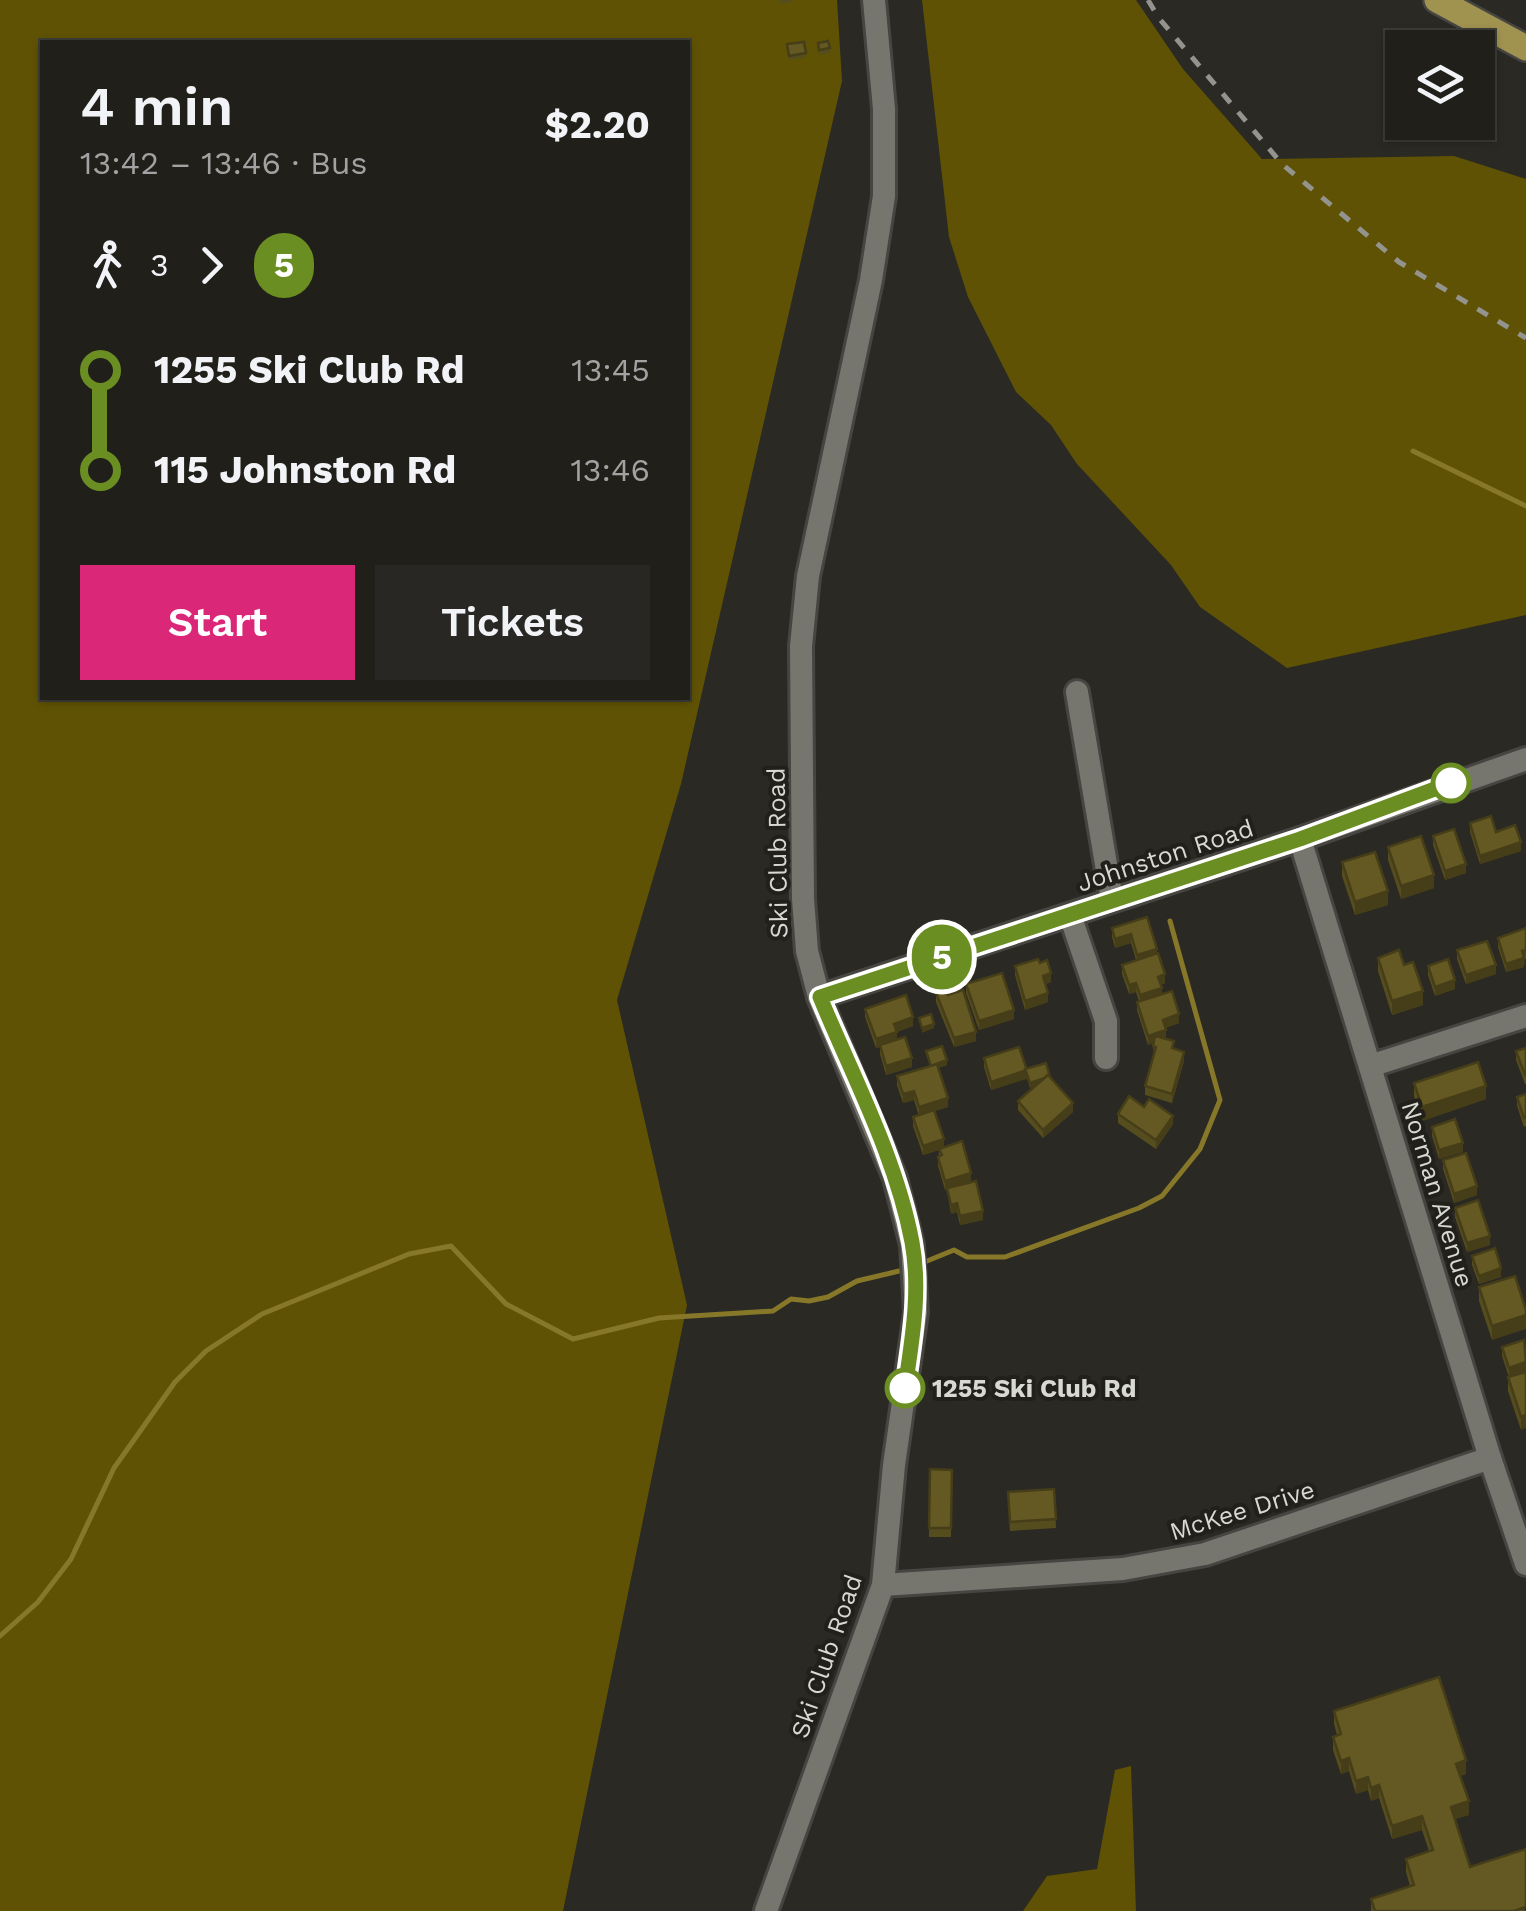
<!DOCTYPE html>
<html lang="en">
<head>
<meta charset="utf-8">
<style>
	:root { --surface:#201f1a; --page:#282723; --text:#f1f3f6; --muted:#a2a2a2; --line:#3d3d39; --accent:#db2777 }
	body { margin:0; font-family:"Work Sans",sans-serif; background:var(--page); color:var(--text); height:100vh; display:flex; flex-direction:column; font-size:38px; white-space:nowrap }
	* { box-sizing:border-box; margin:0 }
	p { font-size:32px; color:var(--muted) }
	.icon { flex:none; width:55px; height:55px; fill:none; stroke:currentColor; stroke-width:2; stroke-linecap:round; stroke-linejoin:round }
	.map { position:relative; flex:1; overflow:hidden }
	.drawer { position:absolute; left:40px; top:40px; width:650px; height:660px; display:flex; flex-direction:column; background:var(--surface); border-radius:0px; box-shadow:0 2px 8px #0004,0 0 0 2px var(--line) }
	.drawer>* { flex:none }
	.badge { padding:0 20px; border-radius:32px; font-size:35px; line-height:65px }
	.tools { position:absolute; left:1385px; top:30px; display:grid; gap:20px }
	.tools a { display:grid; place-items:center; width:110px; height:110px; border-radius:0px; background:var(--surface); box-shadow:0 2px 8px #0004,0 0 0 2px var(--line); font-size:50px }
	.map>.badge { position:absolute; translate:-50% -50%; box-shadow:0 0 0 5px #fff }
	.legs { display:flex; align-items:center; gap:15px; height:110px; padding:0 40px; font-size:32px }
	.legs p { margin-inline-start:auto }
	.overview { display:flex; align-items:center; justify-content:space-between; height:170px; padding:0 40px }
	h1 { font-size:55px; font-weight:600; line-height:75px }
	.action { display:flex; gap:20px; margin-top:auto; padding:20px 40px }
	.action a { flex:1; height:115px; border-radius:0px; background:var(--accent); color:#fff; font-size:40px; font-weight:600; line-height:115px; text-align:center }
	.action a+a { background:var(--page); color:var(--text) }
	ul { padding:0 40px; list-style:none }
	li { display:flex; align-items:center; gap:35px; height:100px; font-size:38px }
	li i { display:grid; place-items:center; width:15px; height:100%; margin:0 12px; background:currentColor }
	li i::after { content:''; width:25px; height:25px; margin:-12px; border:8px solid; border-radius:50%; background:var(--surface) }
	li p { margin-inline-start:auto }
	li:first-child i { background:linear-gradient(#0000 50%,currentColor 0) }
	li:last-child i { background:linear-gradient(currentColor 50%,#0000 0) }
	.map>svg:first-child { display:block }
</style>
</head>
<body>
<div class="map">
<svg width="1526" height="1911" viewBox="0 0 1526 1911">
	<rect width="100%" height="100%" fill="#2a2923"/>
	<!-- green -->
	<g fill="#5f5204" fill-rule="evenodd">
		<path d="M0,0H837L842,81L681,784L617,1000L687,1305L563,1911H0ZM42,42H688V698H42Z"/>
		<path d="M922,0H1136L1183,69L1262,159L1454,156L1526,179V615L1287,668L1200,607L1171,565L1077,464L1051,425L1016,392L968,297L949,237Z"/>
		<path d="M1131,1766L1136,1911H1023L1047,1876L1097,1869L1115,1770Z"/>
	</g>
	<g fill="none" stroke-linecap="round" stroke-linejoin="round">
		<!-- stream -->
		<g stroke="#877729" stroke-width="5">
			<path d="M1413,451L1526,506"/>
			<path d="M927,1261L954,1250L967,1257H1005L1139,1208L1162,1196L1200,1149L1220,1100L1170,921"/>
			<path d="M0,1636L38,1602L71,1559L114,1468L175,1382L206,1351L262,1314L409,1254L451,1246L506,1304L573,1339L659,1318L773,1311L791,1299L809,1301L828,1297L857,1281L899,1271"/>
		</g>
		<defs>
			<g id="minor">
				<path d="M1077,692L1112,900"/>
				<path d="M1300,839L1490,1458L1526,1564"/>
				<path d="M1070,915L1106,1021V1058"/>
				<path d="M819,997L1300,839L1526,759"/>
				<path d="M1370,1066L1526,1016"/>
				<path d="M883,1585L1123,1569L1205,1554L1490,1458"/>
				<path d="M766,1911L883,1585L894,1465L916,1312L912,1245L895,1178L819,997L807,951L803,899L801,646L808,576L871,280L884,196V109L874,0"/>
			</g>
			<path id="major" d="M1437,0L1526,48"/>
		</defs>
		<!-- minor casing -->
		<use href="#minor" stroke="#464541" stroke-width="28"/>
		<!-- major casing -->
		<use href="#major" stroke="#464541" stroke-width="30"/>
		<!-- minor -->
		<use href="#minor" stroke="#76756e" stroke-width="22"/>
		<!-- major -->
		<use href="#major" stroke="#a0924f" stroke-width="25"/>
		<!-- rail -->
		<path stroke="#94948f" stroke-width="5" stroke-dasharray="12 12" stroke-linecap="butt" d="M1148,0L1158,17L1282,164L1399,262L1526,338"/>
	</g>
	<!-- wall -->
	<g fill="#564d1e">
		<path d="M780,0H791V2L781,4Z"/>
		<path d="M787,44L806,53V57L789,60Z"/>
		<path d="M818,47L830,48V53L819,55Z"/>
		<path d="M1470,823L1496,832L1521,851L1480,864L1470,832Z"/>
		<path d="M1433,836L1466,873L1445,880L1433,845Z"/>
		<path d="M1388,847L1434,888L1401,899L1388,860Z"/>
		<path d="M1342,862L1388,905L1355,915L1342,876Z"/>
		<path d="M1147,917L1165,983L1160,985L1162,994L1179,1023L1165,1028L1166,1039L1184,1061L1172,1103L1145,1095V1086L1154,1055L1153,1043L1148,1045L1137,1010V1002L1139,1001L1136,992L1129,994L1122,974V965L1136,960L1131,943L1115,948L1112,937V928Z"/>
		<path d="M1526,928V959H1524V967L1506,972L1498,947V938Z"/>
		<path d="M1457,950L1496,974L1466,984L1457,959Z"/>
		<path d="M1378,958L1404,965L1423,1005L1392,1015L1378,971Z"/>
		<path d="M1015,966L1051,982L1046,984L1048,1002L1025,1010L1015,975Z"/>
		<path d="M1428,966L1455,989L1435,996L1428,975Z"/>
		<path d="M966,984L1014,1019L979,1030L966,993Z"/>
		<path d="M936,993L948,995L976,1041L954,1047L936,1002Z"/>
		<path d="M865,1009L913,1026L897,1032V1039L912,1067L886,1075L880,1054V1047L876,1048L865,1017Z"/>
		<path d="M1526,1048V1084H1525L1516,1060V1051Z"/>
		<path d="M926,1051L947,1065L938,1068L948,1107L934,1111L944,1147L971,1182L983,1220L960,1225L957,1212L951,1214L947,1189L945,1190L938,1166L939,1150L923,1155L913,1126V1117L919,1116L914,1100L903,1103L897,1085V1076L930,1066Z"/>
		<path d="M984,1058L1026,1069L1050,1077L1073,1112L1043,1138L1018,1110V1101L1037,1085L1030,1088L1027,1078L991,1090L984,1067Z"/>
		<path d="M1414,1083L1486,1099L1422,1121L1414,1096Z"/>
		<path d="M1526,1094V1126L1524,1127L1517,1106V1097Z"/>
		<path d="M1118,1114L1173,1124L1156,1149L1118,1123Z"/>
		<path d="M1432,1127L1463,1152L1439,1159L1432,1136Z"/>
		<path d="M1443,1160L1477,1195L1454,1203L1443,1169Z"/>
		<path d="M1455,1208L1490,1245L1467,1252L1455,1217Z"/>
		<path d="M1472,1256L1501,1277L1479,1284L1472,1265Z"/>
		<path d="M1515,1276L1492,1340L1479,1301V1287Z"/>
		<path d="M1524,1340L1509,1377L1502,1356V1347Z"/>
		<path d="M1526,1372L1521,1430L1508,1391V1377Z"/>
		<path d="M930,1469L952,1470L951,1537H929Z"/>
		<path d="M1054,1489L1056,1528L1010,1531L1008,1501Z"/>
		<path d="M1334,1711L1466,1774L1460,1776L1469,1815L1455,1819L1470,1867L1526,1911H1371V1899L1410,1886L1406,1872V1859L1429,1851L1422,1830L1392,1839L1379,1798L1371,1801L1368,1790L1356,1794L1349,1771L1341,1774L1333,1750V1737L1337,1735L1334,1724Z"/>
	</g>
	<!-- shaded-wall -->
	<g fill="#463e18">
		<path d="M1521,842V851L1480,864V856Z"/>
		<path d="M1466,864V873L1445,880V871Z"/>
		<path d="M1434,875V888L1401,899V886Z"/>
		<path d="M1388,891V905L1355,915V902Z"/>
		<path d="M1131,934V943L1115,948V939Z"/>
		<path d="M1157,949V958L1137,964V955Z"/>
		<path d="M1526,950L1524,967L1506,972V964L1522,951Z"/>
		<path d="M1496,965V974L1466,984V975Z"/>
		<path d="M1051,973V982L1043,985V976Z"/>
		<path d="M1165,974V983L1158,986V977Z"/>
		<path d="M1455,980V989L1435,996V987Z"/>
		<path d="M1136,983V992L1129,994V985Z"/>
		<path d="M1162,988V997L1140,1004V995Z"/>
		<path d="M1423,991V1005L1392,1015V1001Z"/>
		<path d="M1048,993V1002L1025,1010V1001Z"/>
		<path d="M1014,1010V1019L979,1030V1021Z"/>
		<path d="M1179,1014V1023L1163,1029V1020Z"/>
		<path d="M913,1017V1026L894,1033V1024Z"/>
		<path d="M934,1024V1028L922,1033V1028Z"/>
		<path d="M1166,1030V1039L1148,1045V1036Z"/>
		<path d="M897,1032V1041L876,1048V1039Z"/>
		<path d="M976,1032V1041L954,1047V1038Z"/>
		<path d="M1184,1052V1061L1172,1103V1094Z"/>
		<path d="M912,1058V1067L886,1075V1066Z"/>
		<path d="M947,1060V1065L931,1070V1066Z"/>
		<path d="M1027,1070V1079L991,1090V1082Z"/>
		<path d="M1050,1077V1081L1030,1088V1083Z"/>
		<path d="M1486,1086V1099L1422,1121V1107Z"/>
		<path d="M914,1091V1100L903,1103V1094Z"/>
		<path d="M948,1098V1107L919,1116V1107Z"/>
		<path d="M1073,1103V1112L1043,1138V1130Z"/>
		<path d="M1173,1116V1124L1156,1149V1140Z"/>
		<path d="M944,1139V1148L923,1155V1146Z"/>
		<path d="M1463,1143V1152L1439,1159V1150Z"/>
		<path d="M971,1173V1182L945,1190V1181Z"/>
		<path d="M1477,1186V1195L1454,1203V1194Z"/>
		<path d="M957,1203V1212L951,1214V1205Z"/>
		<path d="M983,1211V1220L960,1225V1216Z"/>
		<path d="M1490,1236V1245L1467,1252V1243Z"/>
		<path d="M1501,1268V1277L1479,1284V1276Z"/>
		<path d="M1526,1315V1329L1492,1340V1326Z"/>
		<path d="M1526,1362V1371L1509,1377V1368Z"/>
		<path d="M1526,1415V1428L1521,1430V1417Z"/>
		<path d="M1349,1758V1771L1341,1774V1761Z"/>
		<path d="M1466,1760V1774L1456,1777V1764Z"/>
		<path d="M1368,1777V1790L1356,1794V1781Z"/>
		<path d="M1379,1785V1798L1371,1801V1788Z"/>
		<path d="M1469,1801V1815L1451,1820V1807Z"/>
		<path d="M1422,1816V1830L1392,1839V1826Z"/>
	</g>
	<!-- building -->
	<g fill="#645923" stroke="#463e18" stroke-width="2.5">
		<path d="M828,41L830,48L819,50L818,43Z"/>
		<path d="M804,42L806,53L789,56L787,44Z"/>
		<path d="M1491,816L1496,832L1515,825L1521,842L1480,856L1470,823Z"/>
		<path d="M1454,829L1466,864L1445,871L1433,836Z"/>
		<path d="M1421,836L1434,875L1401,886L1388,847Z"/>
		<path d="M1375,852L1388,891L1355,902L1342,862Z"/>
		<path d="M1147,917L1157,949L1137,955L1131,934L1115,939L1112,928Z"/>
		<path d="M1526,928V950L1522,951L1524,958L1506,964L1498,938Z"/>
		<path d="M1487,941L1496,965L1466,975L1457,950Z"/>
		<path d="M1399,950L1404,965L1413,962L1423,991L1392,1001L1378,958Z"/>
		<path d="M1158,953L1165,974L1158,977L1162,988L1140,995L1136,983L1129,985L1122,965Z"/>
		<path d="M1038,959L1040,963L1047,960L1051,973L1043,976L1048,993L1025,1001L1015,966Z"/>
		<path d="M1448,959L1455,980L1435,987L1428,966Z"/>
		<path d="M1002,973L1014,1010L979,1021L966,984Z"/>
		<path d="M946,990L948,995L963,990L976,1032L954,1038L936,993Z"/>
		<path d="M1172,991L1179,1014L1163,1020L1166,1030L1148,1036L1137,1002Z"/>
		<path d="M906,995L913,1017L894,1024L897,1032L876,1039L865,1009Z"/>
		<path d="M931,1014L934,1024L922,1028L919,1018Z"/>
		<path d="M1155,1036L1174,1041L1172,1048L1184,1052L1172,1094L1145,1086L1156,1047L1153,1046Z"/>
		<path d="M905,1037L912,1058L886,1066L880,1045Z"/>
		<path d="M942,1046L947,1060L931,1066L926,1051Z"/>
		<path d="M1019,1047L1027,1070L991,1082L984,1058Z"/>
		<path d="M1526,1048V1075H1525L1516,1051Z"/>
		<path d="M1478,1062L1486,1086L1422,1107L1414,1083Z"/>
		<path d="M1046,1063L1050,1077L1048,1075L1045,1078L1030,1083L1025,1069Z"/>
		<path d="M937,1064L948,1098L919,1107L914,1091L903,1094L897,1076Z"/>
		<path d="M1048,1075L1073,1103L1043,1130L1018,1101Z"/>
		<path d="M1526,1094V1117L1524,1118L1517,1097Z"/>
		<path d="M1129,1096L1144,1107L1149,1099L1173,1116L1156,1140L1118,1114Z"/>
		<path d="M934,1110L944,1139L923,1146L913,1117Z"/>
		<path d="M1455,1119L1463,1143L1439,1150L1432,1127Z"/>
		<path d="M962,1141L971,1173L945,1181L938,1157L942,1155L939,1149Z"/>
		<path d="M1466,1153L1477,1186L1454,1194L1443,1160Z"/>
		<path d="M976,1181L983,1211L960,1216L957,1203L951,1205L947,1188Z"/>
		<path d="M1478,1200L1490,1236L1467,1243L1455,1208Z"/>
		<path d="M1495,1248L1501,1268L1479,1276L1472,1256Z"/>
		<path d="M1515,1276L1526,1310V1315L1492,1326L1479,1287Z"/>
		<path d="M1524,1340L1526,1362L1509,1368L1502,1347Z"/>
		<path d="M1526,1372V1415L1521,1417L1508,1377Z"/>
		<path d="M930,1469L952,1470L951,1528H929Z"/>
		<path d="M1054,1489L1056,1519L1010,1522L1008,1492Z"/>
		<path d="M1439,1677L1466,1760L1456,1764L1469,1801L1451,1807L1470,1867L1526,1849V1907L1514,1911H1375L1371,1899L1414,1885L1406,1859L1433,1850L1422,1816L1392,1826L1379,1785L1371,1788L1368,1777L1356,1781L1349,1758L1341,1761L1333,1737L1341,1734L1334,1711Z"/>
	</g>
	<g fill="none" stroke-linecap="round" stroke-linejoin="round">
		<defs>
			<path id="line-1" d="M905,1388C912,1340 921,1291 912,1242C896,1157 853,1077 820,997L1300,839L1451,783"/>
		</defs>
		<!-- line-1 casing -->
		<use href="#line-1" stroke="#fff" stroke-width="22"/>
		<!-- line-1 -->
		<use href="#line-1" stroke="#6b8e23" stroke-width="15"/>
	</g>
	<!-- markers -->
	<g fill="#fff" stroke="#6b8e23" stroke-width="5">
		<circle cx="1451" cy="783" r="18"/>
		<circle cx="905" cy="1388" r="18"/>
	</g>
	<g text-anchor="middle" stroke-width="8" stroke-linejoin="round" paint-order="stroke">
		<!-- street labels -->
		<g font-size="25" fill="#d8d8d4" stroke="#21201a">
			<text transform="translate(777 853) rotate(-91)" y="9">Ski Club Road</text>
			<text transform="translate(1165 855) rotate(-18)" y="9">Johnston Road</text>
			<text transform="translate(1438 1194) rotate(73)" y="9">Norman Avenue</text>
			<text transform="translate(1242 1510) rotate(-17)" y="9">McKee Drive</text>
			<text transform="translate(826 1656) rotate(-71)" y="9">Ski Club Road</text>
		</g>
		<!-- stop labels -->
		<g font-size="25" font-weight="bold" fill="#d8d8d4" stroke="#21201a" text-anchor="start">
			<text x="932" y="1397">1255 Ski Club Rd</text>
		</g>
	</g>
</svg>
<div class="tools">
<a><svg class="icon" aria-label="layers" viewBox="0 0 24 24"><path d="M12 4l9 5-9 5-9-5zM3 14l9 5 9-5"/></svg></a>
</div>
<b class="badge" style="left:942px;top:957px;background:#6b8e23;color:#fff">5</b>
<section class="drawer">
<div class="overview"><div><h1>4 min</h1><p>13:42 – 13:46 · Bus</p></div><b>$2.20</b></div>
<div class="legs"><svg class="icon" aria-label="walk" viewBox="0 0 24 24"><circle cx="13" cy="4" r="2"/><path d="M13 8l-2 6 4 7M11 14l-3 7M7 12l3-4h3l4 4"/></svg>3<svg class="icon" aria-label="forward" viewBox="0 0 24 24"><path d="M9 5l7 7-7 7"/></svg><b class="badge" style="background:#6b8e23;color:#fff">5</b></div>
<ul>
<li><i style="color:#6b8e23"></i><b>1255 Ski Club Rd</b><p>13:45</p></li>
<li><i style="color:#6b8e23"></i><b>115 Johnston Rd</b><p>13:46</p></li>
</ul>
<div class="action"><a>Start</a><a>Tickets</a></div>
</section>
</div>
</body>
</html>
